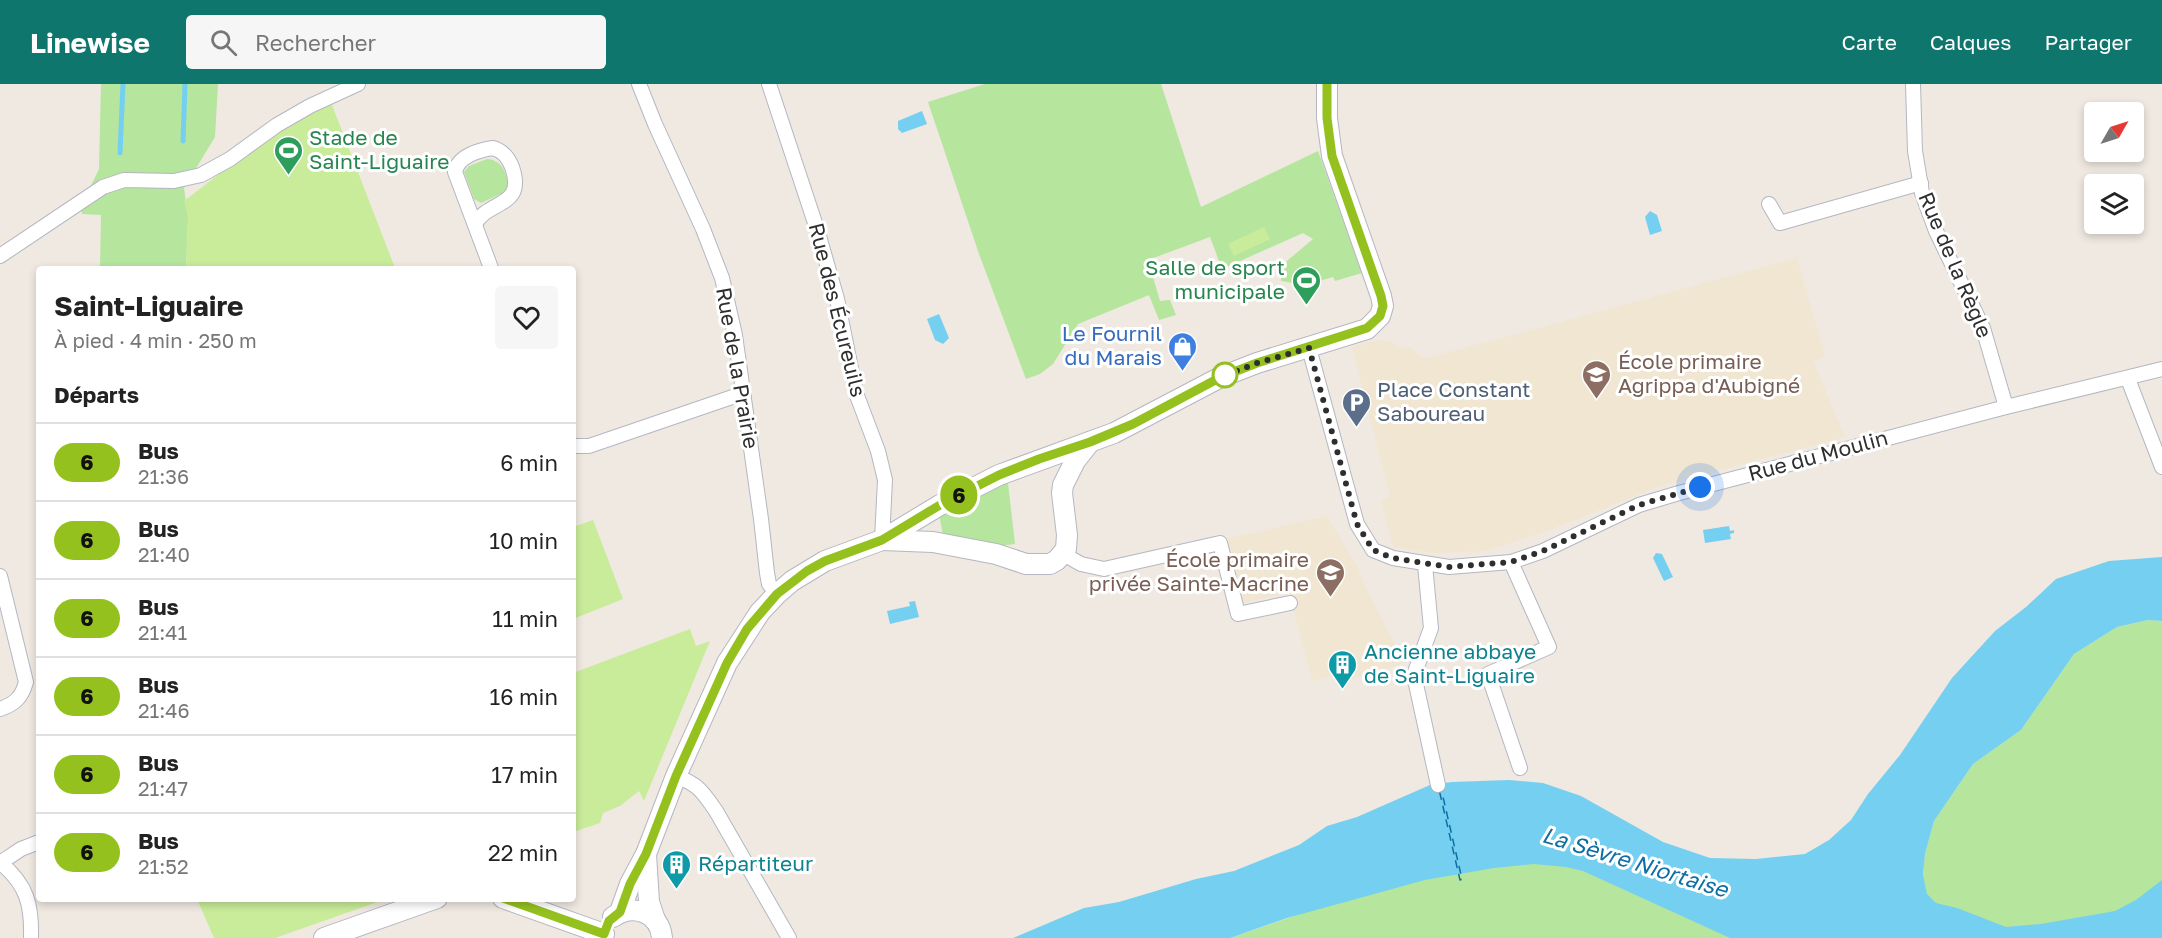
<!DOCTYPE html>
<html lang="fr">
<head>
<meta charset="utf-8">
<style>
	:root { --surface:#fff; --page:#f6f6f6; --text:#222; --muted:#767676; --line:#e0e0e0; --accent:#0f766e }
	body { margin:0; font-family:"Golos Text",sans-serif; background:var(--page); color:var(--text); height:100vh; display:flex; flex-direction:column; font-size:22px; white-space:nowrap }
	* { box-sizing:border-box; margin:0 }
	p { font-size:20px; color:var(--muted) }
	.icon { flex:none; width:33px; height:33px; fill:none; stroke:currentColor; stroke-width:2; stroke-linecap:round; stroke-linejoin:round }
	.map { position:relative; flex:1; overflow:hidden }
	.sheet { position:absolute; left:36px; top:182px; width:540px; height:636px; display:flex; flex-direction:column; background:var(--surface); border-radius:6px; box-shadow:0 3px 9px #0003 }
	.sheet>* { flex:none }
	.badge { padding:0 12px; border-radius:20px; font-size:21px; line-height:39px }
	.needle { width:39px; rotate:51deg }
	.fabs { position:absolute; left:2084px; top:18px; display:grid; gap:12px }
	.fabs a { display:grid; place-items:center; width:60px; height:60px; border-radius:6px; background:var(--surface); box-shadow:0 3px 9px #0003; font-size:30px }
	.you { position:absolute; width:30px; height:30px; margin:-15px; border:4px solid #fff; border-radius:50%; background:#1a73e8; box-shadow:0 0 0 9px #1a73e833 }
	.map>.badge { position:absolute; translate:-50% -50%; box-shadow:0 0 0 3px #fff }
	h2 { padding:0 18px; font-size:22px; line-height:54px }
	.round { display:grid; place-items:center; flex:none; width:63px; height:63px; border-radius:6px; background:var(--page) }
	.summary { display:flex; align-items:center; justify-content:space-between; height:102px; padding:0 18px }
	h1 { font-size:28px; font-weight:700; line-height:45px }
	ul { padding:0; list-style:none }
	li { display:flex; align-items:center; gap:18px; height:78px; padding:0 18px; border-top:2px solid var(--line) }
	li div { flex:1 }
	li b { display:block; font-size:22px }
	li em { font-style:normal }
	li .badge { min-width:66px; font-weight:700; text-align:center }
	header { display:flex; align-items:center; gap:36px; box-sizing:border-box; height:84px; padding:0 30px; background:var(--accent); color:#fff }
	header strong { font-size:28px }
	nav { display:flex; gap:33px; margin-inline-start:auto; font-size:21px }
	.search { width:420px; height:54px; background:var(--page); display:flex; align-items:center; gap:15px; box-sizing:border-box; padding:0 21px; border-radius:6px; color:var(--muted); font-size:22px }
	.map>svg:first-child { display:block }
</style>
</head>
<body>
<header>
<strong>Linewise</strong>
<div class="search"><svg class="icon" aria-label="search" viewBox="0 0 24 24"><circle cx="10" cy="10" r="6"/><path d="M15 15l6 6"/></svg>Rechercher</div>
<nav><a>Carte</a><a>Calques</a><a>Partager</a></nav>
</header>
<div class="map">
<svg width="2162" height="854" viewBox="0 0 2162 854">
	<rect width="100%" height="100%" fill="#efe9e1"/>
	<!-- education -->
	<g fill="#f0e6d1">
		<path d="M1797,174L1825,272L1813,277L1845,353L1660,402L1545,448L1485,467L1433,469L1393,463L1381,417L1390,413L1352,263L1380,256L1390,258L1400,265L1410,263L1424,275Z"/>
		<path d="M1327,432L1358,484L1366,504L1404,579L1339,599L1336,591L1312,597L1289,508L1242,519L1226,455Z"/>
	</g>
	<!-- green -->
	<g fill="#b6e59e">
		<path d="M101,0H218L215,53L184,104L188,133L186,184H100L101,131L82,130L81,122L99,85Z"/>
		<path d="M985,0H1161L1201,123L1318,67L1362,189L1335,197L1333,193L1310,200V193L1293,199L1281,197V182L1313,155L1303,149L1222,185L1210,153L1148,176L1160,217L1170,216L1176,231L1159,236L1149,211L1078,240L1053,280L1040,290L1026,295L979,170L928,18Z"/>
		<path d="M487,75C502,76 506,88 508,101L505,108L481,119L474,115L464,88L469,82Z"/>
		<path d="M1008,399L1015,460L999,462L943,452L939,429L992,401Z"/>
		<path d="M2148,536L2162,537V854H1888L1923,791L1925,770L1934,737L1973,680L2021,646L2074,570L2117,543Z"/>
		<path d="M1519,755L1737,854H1230Z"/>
	</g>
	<!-- pitch -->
	<g fill="#c9ec9a">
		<path d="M332,21L395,184H186L188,133L184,117L249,67L303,31Z"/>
		<path d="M1264,143L1270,155L1234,172L1228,160Z"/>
		<path d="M593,436L623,515L573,535V443Z"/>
		<path d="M690,545L696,562L710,557L644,717L639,707L620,722L603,729L600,739L573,748V589Z"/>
		<path d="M197,815H386L275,854H214Z"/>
	</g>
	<!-- water -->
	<g fill="#75cff0">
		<path d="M922,27L927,40L902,49L898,45V37Z"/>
		<path d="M1650,127L1657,131L1662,147L1650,151L1645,133Z"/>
		<path d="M939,230L949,254L943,260L935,256L927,235Z"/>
		<path d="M1729,442L1730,447L1734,446V449L1730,450L1731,455L1705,459L1703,446Z"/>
		<path d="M1656,469L1662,470L1673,493L1664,497L1653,474Z"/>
		<path d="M2162,473V537L2148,536L2117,543L2074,570L2021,646L1973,680L1934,737L1925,770L1923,791L1927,810L1936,819L1957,824L2006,843L2041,840L2115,827L2136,816L2162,796V854H1730L1583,787L1566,783L1534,780L1494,784L1425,796L1287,834L1230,854H1013L1084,824L1119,818L1196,795L1234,787L1299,761L1327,742L1357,733L1430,701L1452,698L1509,696L1543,699L1581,712L1663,758L1710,774L1756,775L1805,770L1829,756L1851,736L1868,710L1900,671L1952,594L1995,547L2026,523L2056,495L2109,477Z"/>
		<path d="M915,517L919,533L890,540L887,527L910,522L909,518Z"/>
	</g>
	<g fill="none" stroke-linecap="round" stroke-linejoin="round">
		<!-- stream -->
		<g stroke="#75cff0" stroke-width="5">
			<path d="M183,57L185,0"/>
			<path d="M120,69L123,0"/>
		</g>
		<!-- ferry -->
		<path stroke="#0d6fa3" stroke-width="1.5" stroke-dasharray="8 6" stroke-linecap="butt" d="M1440,700L1462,795L1460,796L1438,701Z"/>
		<defs>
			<g id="street">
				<path d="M639,0L655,40L703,145L722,194L735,251L761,435L767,489L769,500L777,510"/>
				<path d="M769,0L817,145L837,215L856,309L878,367L885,396L882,456"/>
				<path d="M1913,0L1915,67L1922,109L1936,147L1983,244L2006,323"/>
				<path d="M1769,120L1780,139L1921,99"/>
				<path d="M475,140C489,115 526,124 512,83C508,73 503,67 493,64C479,66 458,72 455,88L491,184"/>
				<path d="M0,172L103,103L124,96L174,97L201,91L230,75L277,41L310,22L358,0"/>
				<path d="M1309,264L1357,440L1373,466L1393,474L1449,483L1511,478L1543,467L1639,421L1679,409L2006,323L2162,285"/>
				<path d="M2128,295L2162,383"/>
				<path d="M573,362H589L744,309"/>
				<path d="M1063,470L1081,480L1104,485L1220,459L1238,530L1290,519"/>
				<path d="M1511,478L1549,563L1488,590L1520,684"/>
				<path d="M1425,481L1431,544L1414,591L1438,701"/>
				<path d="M0,492L26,598C22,613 15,620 0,625"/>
				<path d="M676,692C699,701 702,707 716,727L789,854"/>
				<path d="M0,779L21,765L39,758"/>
				<path d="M1,779C27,801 32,821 31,854"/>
			</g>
			<g id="secondary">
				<path d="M882,456L933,458L996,470L1026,480H1050L1057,476L1066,465L1067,451L1062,409L1063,401L1075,377L1090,358"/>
				<path d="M646,770L649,818L655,836"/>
				<path d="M503,814L604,850"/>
				<path d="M620,828L630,800L646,770L676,692L727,579L760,528L777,510L792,497L825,477L882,456L940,421L999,391L1114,349L1221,293L1257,279L1367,245L1380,232L1383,222L1381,212L1332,72L1327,34V0"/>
				<path d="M613,833C633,819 660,828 662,854"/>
				<path d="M324,854L437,814"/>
			</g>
		</defs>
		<!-- street casing -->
		<use href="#street" stroke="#b4b7c1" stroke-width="16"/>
		<!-- secondary casing -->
		<use href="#secondary" stroke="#b4b7c1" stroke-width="22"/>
		<!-- street -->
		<use href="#street" stroke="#fff" stroke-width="14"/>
		<!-- secondary -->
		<use href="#secondary" stroke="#fff" stroke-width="20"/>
	</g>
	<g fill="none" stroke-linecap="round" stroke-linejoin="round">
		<defs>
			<path id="line" d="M503,814L604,850L609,837L620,828L630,800L646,770L676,692L727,579L747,545L777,510L807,487L825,477L882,456L940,421L999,391L1039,375L1090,358L1133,340L1221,293L1257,279L1367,244L1380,232L1383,222L1381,212L1332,72L1327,34V0"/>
		</defs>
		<!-- line casing -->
		<use href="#line" stroke="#fff" stroke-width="14"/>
		<!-- line -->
		<use href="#line" stroke="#95c11f" stroke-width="9"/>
		<!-- walk -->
		<path stroke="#2e2e2e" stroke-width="6" stroke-dasharray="0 10.8" d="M1225,291L1221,293L1257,279L1309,264L1357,440L1373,466L1393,474L1449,483L1511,478L1543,467L1639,421L1700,403"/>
	</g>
	<!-- icons -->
	<defs>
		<symbol id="stadium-pin" viewBox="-11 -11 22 30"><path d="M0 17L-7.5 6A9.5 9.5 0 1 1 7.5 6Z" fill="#2e9e5b" stroke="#fff"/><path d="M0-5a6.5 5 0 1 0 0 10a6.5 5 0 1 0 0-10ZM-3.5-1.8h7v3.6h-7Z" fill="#fff"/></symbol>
		<symbol id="shop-pin" viewBox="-11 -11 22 30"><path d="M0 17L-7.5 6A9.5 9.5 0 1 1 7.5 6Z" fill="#3f7fe0" stroke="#fff"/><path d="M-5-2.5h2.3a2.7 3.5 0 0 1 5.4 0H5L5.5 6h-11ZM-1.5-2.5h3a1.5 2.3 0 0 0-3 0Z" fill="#fff"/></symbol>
		<symbol id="school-pin" viewBox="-11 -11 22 30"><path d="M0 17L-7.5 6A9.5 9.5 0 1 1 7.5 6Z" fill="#8d6e63" stroke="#fff"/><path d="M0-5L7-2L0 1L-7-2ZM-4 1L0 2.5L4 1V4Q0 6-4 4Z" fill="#fff"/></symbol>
		<symbol id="parking-pin" viewBox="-11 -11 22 30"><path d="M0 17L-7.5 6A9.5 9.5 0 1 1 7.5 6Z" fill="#5c6f8a" stroke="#fff"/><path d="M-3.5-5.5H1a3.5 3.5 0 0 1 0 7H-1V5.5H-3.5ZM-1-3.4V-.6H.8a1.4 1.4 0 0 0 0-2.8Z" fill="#fff"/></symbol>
		<symbol id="building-pin" viewBox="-11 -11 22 30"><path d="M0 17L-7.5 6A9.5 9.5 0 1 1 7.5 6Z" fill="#0f9aa8" stroke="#fff"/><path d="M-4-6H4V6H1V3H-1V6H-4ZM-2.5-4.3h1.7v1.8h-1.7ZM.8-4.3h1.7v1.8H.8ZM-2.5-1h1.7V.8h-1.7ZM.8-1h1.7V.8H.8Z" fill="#fff"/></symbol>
	</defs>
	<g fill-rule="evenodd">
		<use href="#stadium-pin" x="272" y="50" width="33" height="45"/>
		<use href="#stadium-pin" x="1290" y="180" width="33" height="45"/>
		<use href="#shop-pin" x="1166" y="246" width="33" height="45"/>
		<use href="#school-pin" x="1580" y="274" width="33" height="45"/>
		<use href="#parking-pin" x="1340" y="302" width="33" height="45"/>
		<use href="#school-pin" x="1314" y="472" width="33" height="45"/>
		<use href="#building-pin" x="1326" y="564" width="33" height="45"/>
		<use href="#building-pin" x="660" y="764" width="33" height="45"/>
	</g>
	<!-- markers -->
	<circle fill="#fff" stroke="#95c11f" stroke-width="3" cx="1225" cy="291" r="12"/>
	<g text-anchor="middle" stroke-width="6" stroke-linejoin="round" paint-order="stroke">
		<!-- leisure labels -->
		<g font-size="21" fill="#27864d" stroke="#fff" text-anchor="start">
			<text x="309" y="61">Stade de<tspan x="309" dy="24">Saint-Liguaire</tspan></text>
			<text x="1285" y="191" text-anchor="end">Salle de sport<tspan x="1285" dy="24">municipale</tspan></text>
		</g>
		<!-- street labels -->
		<g font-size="21" fill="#2e2e2e" stroke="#fff">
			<text transform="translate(1955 181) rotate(67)" y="7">Rue de la Règle</text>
			<text transform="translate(837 226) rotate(76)" y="7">Rue des Écureuils</text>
			<text transform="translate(737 284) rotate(80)" y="7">Rue de la Prairie</text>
			<text transform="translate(1818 372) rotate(-15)" y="7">Rue du Moulin</text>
		</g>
		<!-- shop labels -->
		<g font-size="21" fill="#366cbe" stroke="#fff" text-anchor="end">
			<text x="1162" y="257">Le Fournil<tspan x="1162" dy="24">du Marais</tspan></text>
		</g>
		<!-- education labels -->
		<g font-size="21" fill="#785e54" stroke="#fff" text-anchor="start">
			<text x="1618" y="285">École primaire<tspan x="1618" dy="24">Agrippa d'Aubigné</tspan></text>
			<text x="1309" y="483" text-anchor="end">École primaire<tspan x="1309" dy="24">privée Sainte-Macrine</tspan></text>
		</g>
		<!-- service labels -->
		<g font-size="21" fill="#4e5e75" stroke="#fff" text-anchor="start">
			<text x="1377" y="313">Place Constant<tspan x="1377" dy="24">Saboureau</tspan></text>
		</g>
		<!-- culture labels -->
		<g font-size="21" fill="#0d838f" stroke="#fff" text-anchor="start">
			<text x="1364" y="575">Ancienne abbaye<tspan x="1364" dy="24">de Saint-Liguaire</tspan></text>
			<text x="698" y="787">Répartiteur</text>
		</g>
		<!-- water labels -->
		<g font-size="22" font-style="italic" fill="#0d6fa3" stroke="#fff">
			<text transform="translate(1635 778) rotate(17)" y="8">La Sèvre Niortaise</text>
		</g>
	</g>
</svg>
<div class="fabs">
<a><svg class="needle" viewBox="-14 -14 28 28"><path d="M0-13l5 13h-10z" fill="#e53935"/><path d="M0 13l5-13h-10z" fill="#767676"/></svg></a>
<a><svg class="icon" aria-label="layers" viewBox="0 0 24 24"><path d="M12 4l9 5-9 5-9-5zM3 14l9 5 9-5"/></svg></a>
</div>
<div class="you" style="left:1700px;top:403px"></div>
<b class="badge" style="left:959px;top:411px;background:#95c11f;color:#111">6</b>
<section class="sheet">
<div class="summary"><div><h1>Saint-Liguaire</h1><p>À pied · 4 min · 250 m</p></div><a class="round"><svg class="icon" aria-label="heart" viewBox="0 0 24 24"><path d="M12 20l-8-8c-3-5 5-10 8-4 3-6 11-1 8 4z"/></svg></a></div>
<h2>Départs</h2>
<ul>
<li><span class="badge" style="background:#95c11f;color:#111">6</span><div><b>Bus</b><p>21:36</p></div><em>6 min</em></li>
<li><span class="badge" style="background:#95c11f;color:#111">6</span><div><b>Bus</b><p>21:40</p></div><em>10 min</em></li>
<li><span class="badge" style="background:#95c11f;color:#111">6</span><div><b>Bus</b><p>21:41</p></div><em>11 min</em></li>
<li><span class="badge" style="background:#95c11f;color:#111">6</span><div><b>Bus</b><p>21:46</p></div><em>16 min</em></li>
<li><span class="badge" style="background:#95c11f;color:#111">6</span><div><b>Bus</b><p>21:47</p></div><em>17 min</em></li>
<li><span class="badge" style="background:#95c11f;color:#111">6</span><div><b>Bus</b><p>21:52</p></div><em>22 min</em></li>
</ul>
</section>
</div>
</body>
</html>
